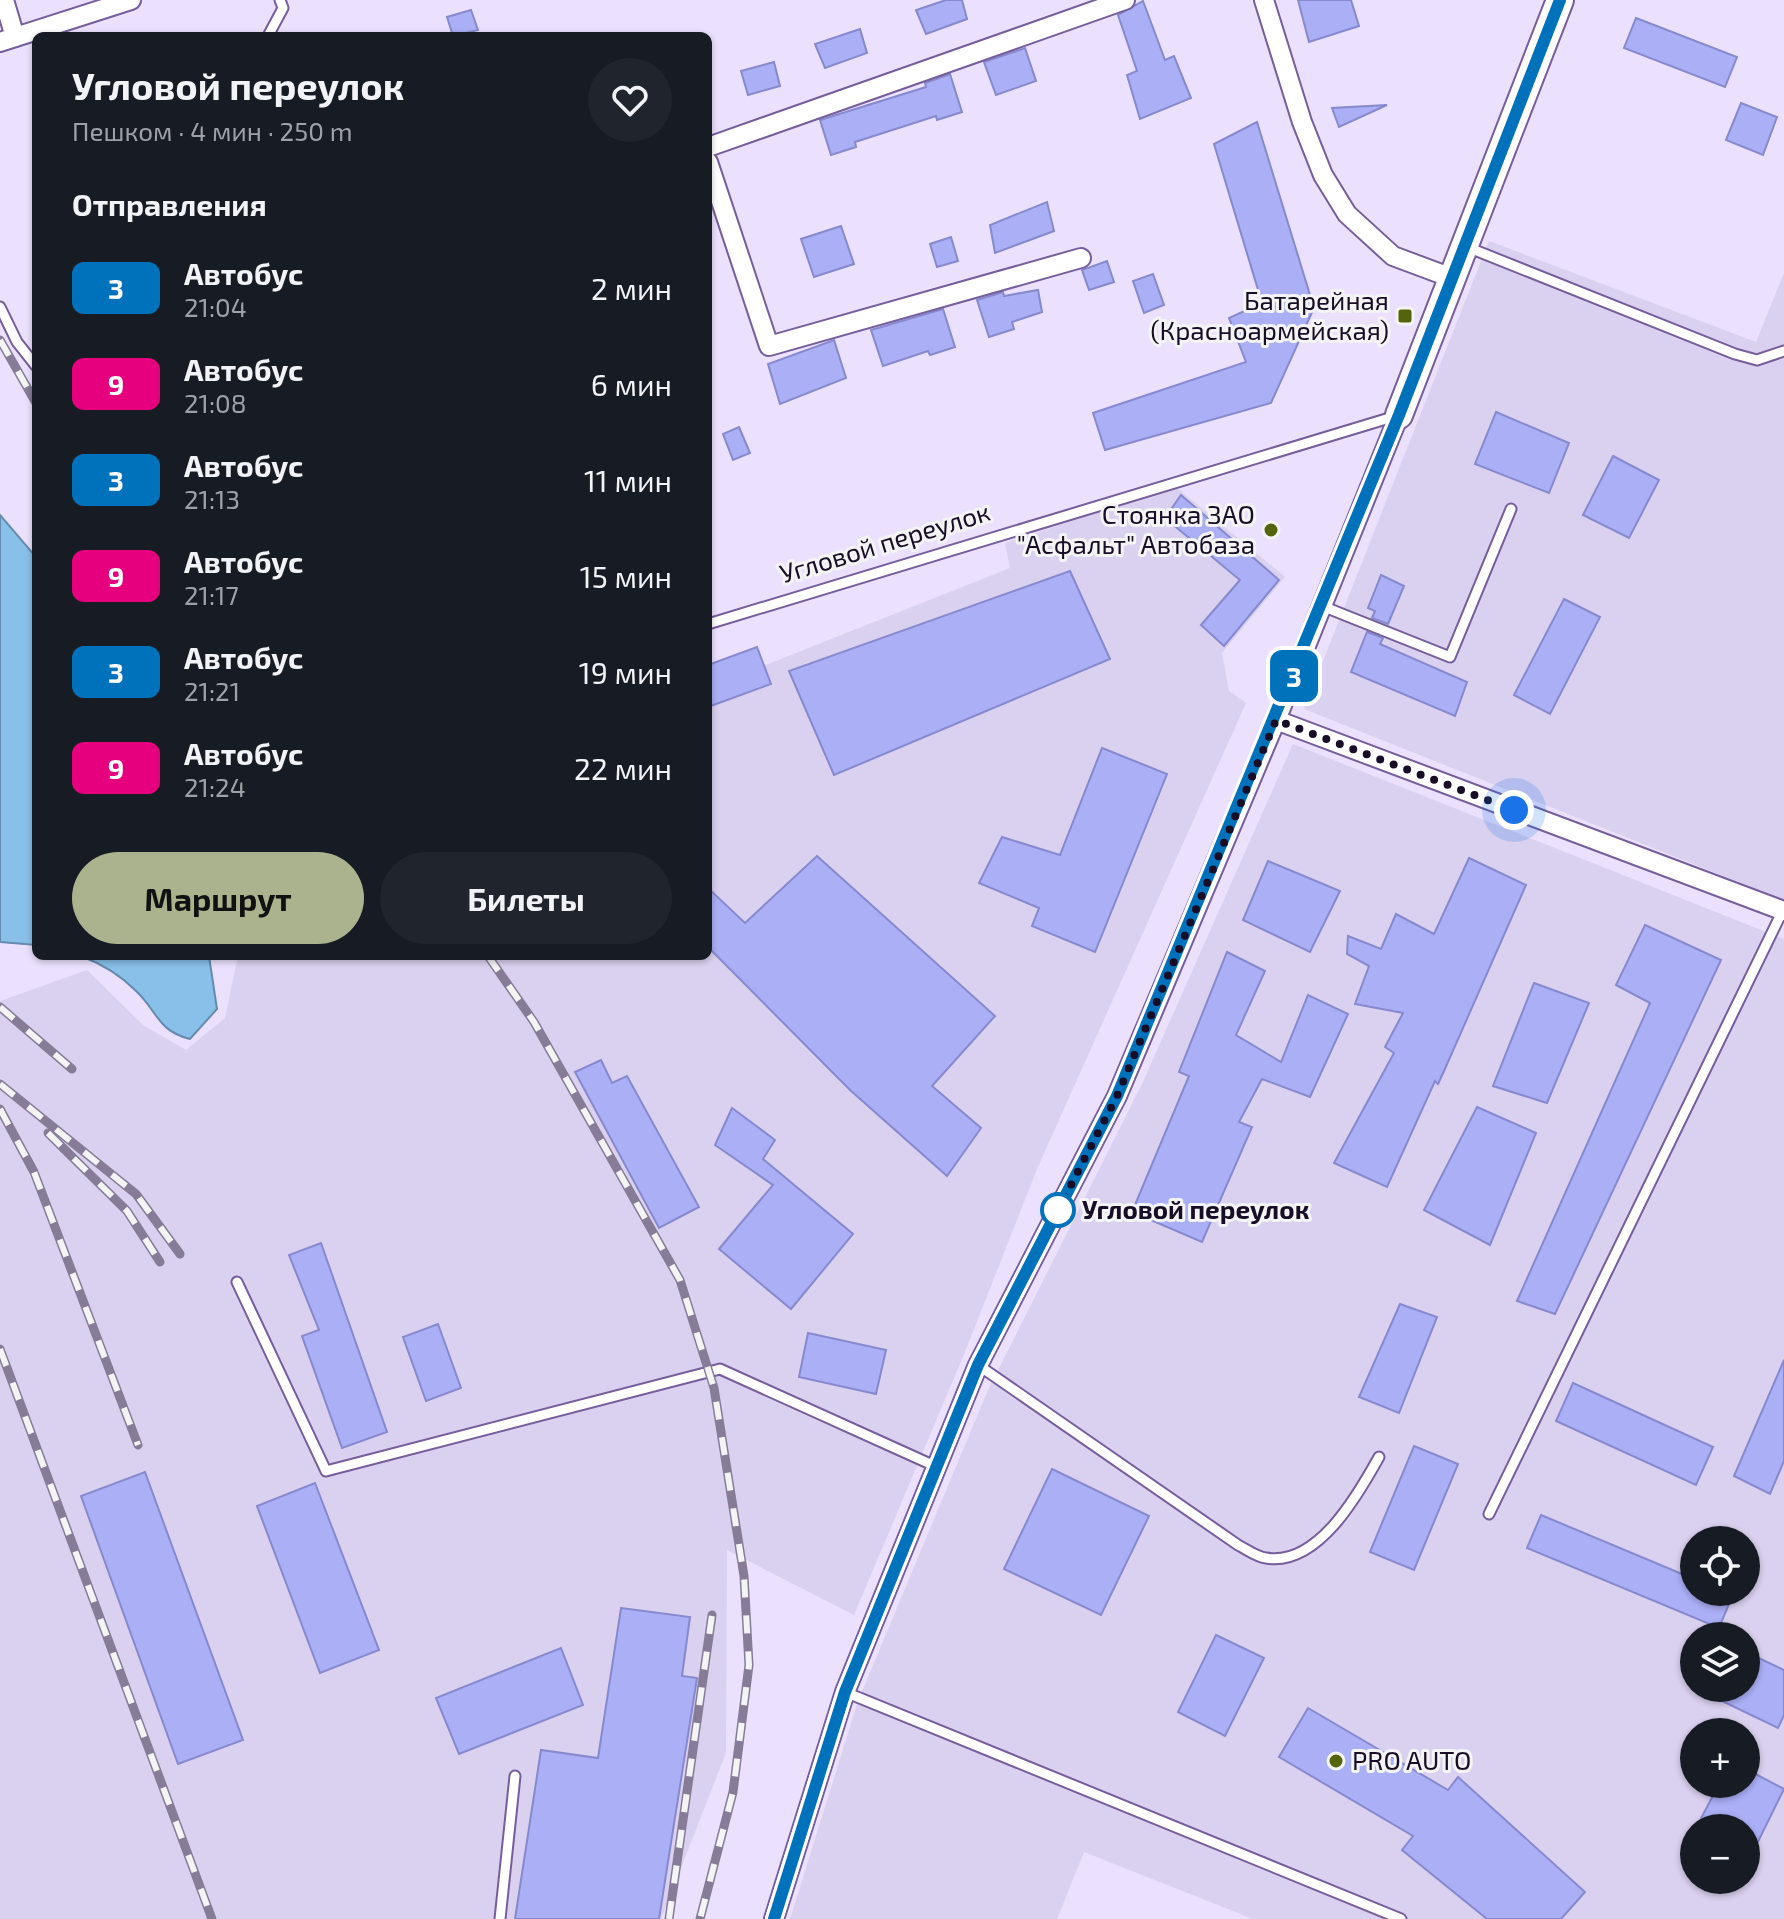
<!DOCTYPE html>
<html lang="ru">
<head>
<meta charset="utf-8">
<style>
	:root { --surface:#171b24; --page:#20242c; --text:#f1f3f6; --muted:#9ea1a6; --accent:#aab38d }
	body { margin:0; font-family:"Exo 2",sans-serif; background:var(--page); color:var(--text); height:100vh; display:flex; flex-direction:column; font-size:30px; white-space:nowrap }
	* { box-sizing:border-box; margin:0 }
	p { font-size:26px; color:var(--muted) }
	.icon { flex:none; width:44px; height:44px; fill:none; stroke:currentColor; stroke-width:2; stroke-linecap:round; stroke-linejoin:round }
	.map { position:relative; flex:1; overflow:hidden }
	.drawer { position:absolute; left:32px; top:32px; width:680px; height:928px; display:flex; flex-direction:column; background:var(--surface); border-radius:12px; box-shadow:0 2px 6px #0004 }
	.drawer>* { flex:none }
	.badge { padding:0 16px; border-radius:12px; font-size:28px; line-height:52px }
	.controls { position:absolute; left:1680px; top:1526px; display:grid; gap:16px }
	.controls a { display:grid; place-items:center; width:80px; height:80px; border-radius:50%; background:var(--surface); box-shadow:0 2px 6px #0004; font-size:40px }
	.you { position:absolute; width:40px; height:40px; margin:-20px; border:6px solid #fff; border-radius:50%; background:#1a73e8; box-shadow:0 0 0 12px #1a73e833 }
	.map>.badge { position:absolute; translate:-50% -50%; box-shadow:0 0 0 4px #fff }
	h2 { padding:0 40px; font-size:30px; line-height:72px }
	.round { display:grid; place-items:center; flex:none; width:84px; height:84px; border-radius:42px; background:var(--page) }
	.summary { display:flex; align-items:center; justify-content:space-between; height:136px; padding:0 40px }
	h1 { font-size:38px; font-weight:700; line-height:60px }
	.action { display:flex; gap:16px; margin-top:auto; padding:16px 40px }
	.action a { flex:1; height:92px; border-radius:48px; background:var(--accent); color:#111; font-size:32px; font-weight:700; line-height:92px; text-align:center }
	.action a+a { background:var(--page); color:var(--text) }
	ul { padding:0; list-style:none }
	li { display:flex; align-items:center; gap:24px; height:96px; padding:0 40px }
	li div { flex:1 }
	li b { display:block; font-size:30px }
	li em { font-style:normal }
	li .badge { min-width:88px; font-weight:700; text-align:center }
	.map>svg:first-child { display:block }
</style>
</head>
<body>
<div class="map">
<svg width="1784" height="1919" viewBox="0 0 1784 1919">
	<rect width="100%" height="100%" fill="#ebe1fe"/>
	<!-- built -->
	<g fill="#dad0ef" fill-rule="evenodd">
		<path d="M1489,241L1756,342L1784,273V900L1304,709Z"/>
		<path d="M1176,487L1285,577L1222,653L1229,691L1246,703L1037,1169L965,1352L854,1615L727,1550L726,1753L661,1919H0V1001L87,970L143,1025L186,1050L225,1018L238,956H708V680L758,668L1010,568L1005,543Z"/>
		<path d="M1293,744L1784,939V1919H1253L1084,1852L1057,1919H790L858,1701L988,1390L1142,1084ZM1694,1540H1746V1592H1694ZM1694,1636H1746V1688H1694ZM1694,1732H1746V1784H1694ZM1694,1828H1746V1880H1694Z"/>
	</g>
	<!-- water -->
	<g fill="#88c0e9" stroke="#668aae" stroke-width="2">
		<path d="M0,515L36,557V945L0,942Z"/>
		<path d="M81,956H209L217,1009L190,1039C157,1031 158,1011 135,990C119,974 102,964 81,956Z"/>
	</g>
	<!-- building -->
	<g fill="#abaff6" stroke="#8689cd" stroke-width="2">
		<path d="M946,0H962L967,19L926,34L916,10Z"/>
		<path d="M1298,0H1351L1359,26L1309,42Z"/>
		<path d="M1143,1L1165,60L1174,56L1191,98L1140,119L1127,75L1137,71L1118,15Z"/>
		<path d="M471,10L478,30L453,36L447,17Z"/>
		<path d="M1636,18L1737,57L1725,87L1624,48Z"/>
		<path d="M860,29L867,53L825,68L815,44Z"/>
		<path d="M1025,48L1036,81L996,95L984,62Z"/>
		<path d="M774,62L780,86L748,95L741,71Z"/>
		<path d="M950,74L962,112L937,120L936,116L855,142L856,147L831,155L820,120L926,87L925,83Z"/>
		<path d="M1741,103L1777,117L1763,155L1726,140Z"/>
		<path d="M1387,105L1339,127L1332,108Z"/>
		<path d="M1257,122L1314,308L1271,403L1105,450L1093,413L1246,362L1229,318L1262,303L1214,144Z"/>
		<path d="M1047,202L1054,231L995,253L990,225Z"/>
		<path d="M841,226L854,264L814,277L801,239Z"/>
		<path d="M951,237L958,261L937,267L930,244Z"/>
		<path d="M1107,261L1114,282L1089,290L1082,270Z"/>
		<path d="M1153,274L1164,305L1144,313L1133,281Z"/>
		<path d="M1038,290L1042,312L1012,322L1014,329L989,337L977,300L1003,292L1004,296Z"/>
		<path d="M943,309L955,347L930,355L928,351L883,366L871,330Z"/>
		<path d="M834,340L846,378L780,404L768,364Z"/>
		<path d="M1496,412L1569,443L1549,493L1475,464Z"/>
		<path d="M739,427L750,453L733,460L723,434Z"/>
		<path d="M1613,456L1659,480L1629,538L1583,515Z"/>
		<path d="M1181,495L1279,580L1224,646L1201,625L1240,580L1165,518Z"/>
		<path d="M1070,571L1110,659L834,775L789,671Z"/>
		<path d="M1381,575L1404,586L1388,624L1372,618L1375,611L1368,608Z"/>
		<path d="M1564,599L1600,617L1550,714L1514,695Z"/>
		<path d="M1367,632L1383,638L1380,644L1467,682L1455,716L1351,672Z"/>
		<path d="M757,647L771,684L708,707V665Z"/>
		<path d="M1102,748L1167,774L1095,952L1032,926L1039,908L979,883L1002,837L1060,855Z"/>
		<path d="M817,856L995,1016L932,1086L981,1128L947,1176L850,1090L708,947V888L745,923Z"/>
		<path d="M1469,858L1526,885L1444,1071L1438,1084L1435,1081L1387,1187L1334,1163L1394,1053L1385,1047L1403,1013L1355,1004L1369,966L1347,954L1348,936L1381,949L1396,914L1434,934Z"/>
		<path d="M1268,861L1340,891L1310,952L1243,920Z"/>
		<path d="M1645,925L1721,960L1555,1314L1517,1301L1650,1003L1616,985Z"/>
		<path d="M1227,952L1265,971L1236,1035L1281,1062L1308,995L1348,1014L1310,1097L1262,1079L1239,1122L1252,1127L1202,1242L1132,1212L1189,1076L1179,1072Z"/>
		<path d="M1534,983L1589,1003L1547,1103L1493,1086Z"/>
		<path d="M601,1060L612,1083L627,1076L699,1207L659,1228L575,1072Z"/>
		<path d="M1477,1107L1536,1133L1490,1245L1424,1210Z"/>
		<path d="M732,1108L775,1140L763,1159L853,1234L791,1309L719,1249L773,1185L715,1145Z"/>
		<path d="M321,1243L387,1432L342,1448L302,1336L319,1330L289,1255Z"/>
		<path d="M1400,1304L1437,1317L1399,1413L1359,1397Z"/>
		<path d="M438,1324L461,1388L426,1401L403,1337Z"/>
		<path d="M808,1333L886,1350L876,1394L799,1377Z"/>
		<path d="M1784,1360V1461L1770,1494L1734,1476Z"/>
		<path d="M1573,1383L1713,1447L1696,1485L1556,1421Z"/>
		<path d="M1414,1446L1458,1464L1414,1570L1370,1552Z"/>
		<path d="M1052,1469L1149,1516L1101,1615L1004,1569Z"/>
		<path d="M145,1472L243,1740L178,1764L81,1496Z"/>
		<path d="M315,1483L379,1650L320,1673L257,1506Z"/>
		<path d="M1541,1515L1694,1579V1592H1734L1719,1628L1527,1548Z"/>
		<path d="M621,1608L690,1617L682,1676L697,1678L659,1919H515L541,1750L598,1758Z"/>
		<path d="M1216,1635L1264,1658L1225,1736L1178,1712Z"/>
		<path d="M561,1648L583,1705L459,1754L436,1698Z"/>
		<path d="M1746,1652L1784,1670V1715L1778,1728L1695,1688H1746Z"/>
		<path d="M1308,1708L1448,1790L1458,1777L1585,1892L1561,1919H1487L1402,1850L1413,1836L1279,1757Z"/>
		<path d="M1746,1769L1784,1789L1746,1866V1828H1696L1719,1784H1746Z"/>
	</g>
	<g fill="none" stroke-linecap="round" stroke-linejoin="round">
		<defs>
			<g id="lane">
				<path d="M268,36L283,8L280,0"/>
				<path d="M1467,247L1735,354L1757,360L1784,351"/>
				<path d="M0,307L17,342L36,366"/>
				<path d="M1322,606L1450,657L1511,509"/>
				<path d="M708,624L1396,416"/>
				<path d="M237,1282L326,1471L720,1369L937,1467"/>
				<path d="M978,1365L1238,1545C1246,1549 1257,1557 1266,1558C1318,1567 1359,1493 1379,1457"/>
				<path d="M1489,1514L1783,910"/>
				<path d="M845,1692L1401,1919"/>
				<path d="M500,1919L515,1776"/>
			</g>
			<g id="street">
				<path d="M4,0L15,37"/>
				<path d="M1264,0L1302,122L1323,175L1347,214L1393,256L1452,278"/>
				<path d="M0,42L131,0"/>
				<path d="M708,147L1125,0"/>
				<path d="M708,162L769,346L1081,258"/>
				<path d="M1276,720L1784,911"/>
				<path d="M774,1919L845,1692L978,1365L1117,1096L1276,720L1399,415"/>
			</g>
			<path id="secondary" d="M1399,415L1560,0"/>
		</defs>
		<!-- lane casing -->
		<use href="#lane" stroke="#765d9c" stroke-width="13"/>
		<!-- street casing -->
		<use href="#street" stroke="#765d9c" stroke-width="22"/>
		<!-- secondary casing -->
		<use href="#secondary" stroke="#765d9c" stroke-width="30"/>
		<!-- lane -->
		<use href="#lane" stroke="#fff" stroke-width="9"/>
		<!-- street -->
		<use href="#street" stroke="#fff" stroke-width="18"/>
		<!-- secondary -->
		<use href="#secondary" stroke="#fff" stroke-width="26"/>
		<defs>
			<g id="rail">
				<path d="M0,340L36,403"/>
				<path d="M488,956L534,1022L680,1280L714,1388L744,1576L749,1665L733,1792L700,1919"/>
				<path d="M0,1007L72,1069"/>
				<path d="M0,1084L136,1194L180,1254"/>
				<path d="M0,1109L34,1172L138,1445"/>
				<path d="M48,1133L127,1211L160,1262"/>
				<path d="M0,1349L212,1919"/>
				<path d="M669,1919L712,1615"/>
			</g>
		</defs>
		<!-- rail casing -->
		<use href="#rail" stroke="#867c97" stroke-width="9"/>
		<!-- rail -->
		<use href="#rail" stroke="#f4f4f4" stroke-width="6" stroke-dasharray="18" stroke-linecap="butt"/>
	</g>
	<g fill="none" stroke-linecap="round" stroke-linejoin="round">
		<defs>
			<path id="line" d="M774,1919L845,1692L978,1365L1117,1096L1399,415L1560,0"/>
		</defs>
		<!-- line casing -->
		<use href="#line" stroke="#fff" stroke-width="18"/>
		<!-- line -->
		<use href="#line" stroke="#0072bc" stroke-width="12"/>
		<!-- walk -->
		<path stroke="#180d26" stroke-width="8" stroke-dasharray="0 14.4" d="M1058,1210L1117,1096L1276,720L1514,810"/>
	</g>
	<!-- markers -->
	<g fill="#53640c" stroke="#f4f4f4" stroke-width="3">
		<rect x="1397" y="308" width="16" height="16" rx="4"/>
		<circle cx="1271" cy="530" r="8"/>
		<circle cx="1336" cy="1761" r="8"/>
	</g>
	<circle fill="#fff" stroke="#0072bc" stroke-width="4" cx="1058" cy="1210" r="16"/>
	<g text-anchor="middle" stroke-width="6" stroke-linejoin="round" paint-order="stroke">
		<!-- poi labels -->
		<g font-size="26" fill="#180d26" stroke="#f4f4f4" text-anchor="end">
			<text x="1389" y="310">Батарейная<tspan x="1389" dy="30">(Красноармейская)</tspan></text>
			<text x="1255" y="524">Стоянка ЗАО<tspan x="1255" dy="30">"Асфальт" Автобаза</tspan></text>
			<text x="1352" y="1770" text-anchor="start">PRO AUTO</text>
		</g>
		<!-- street labels -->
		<g font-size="26" fill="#180d26" stroke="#f4f4f4">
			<text transform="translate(885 543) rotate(-17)" y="9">Угловой переулок</text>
		</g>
		<!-- stop labels -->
		<g font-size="26" font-weight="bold" fill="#180d26" stroke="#f4f4f4" text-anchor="start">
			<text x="1082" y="1219">Угловой переулок</text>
		</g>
	</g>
</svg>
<div class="controls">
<a><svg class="icon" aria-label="locate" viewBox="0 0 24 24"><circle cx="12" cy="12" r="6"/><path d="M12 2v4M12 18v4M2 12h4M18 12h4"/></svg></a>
<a><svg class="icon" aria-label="layers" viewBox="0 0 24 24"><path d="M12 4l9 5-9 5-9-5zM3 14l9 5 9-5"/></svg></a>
<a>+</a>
<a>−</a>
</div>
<div class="you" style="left:1514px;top:810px"></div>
<b class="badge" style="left:1294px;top:676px;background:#0072bc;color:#fff">3</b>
<section class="drawer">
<div class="summary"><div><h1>Угловой переулок</h1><p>Пешком · 4 мин · 250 m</p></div><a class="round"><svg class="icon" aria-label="heart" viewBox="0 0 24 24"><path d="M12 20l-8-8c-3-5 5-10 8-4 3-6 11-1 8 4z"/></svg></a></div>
<h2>Отправления</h2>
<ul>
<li><span class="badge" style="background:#0072bc;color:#fff">3</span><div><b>Автобус</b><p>21:04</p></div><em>2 мин</em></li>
<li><span class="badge" style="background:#e6007e;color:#fff">9</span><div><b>Автобус</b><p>21:08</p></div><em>6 мин</em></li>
<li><span class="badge" style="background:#0072bc;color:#fff">3</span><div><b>Автобус</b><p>21:13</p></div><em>11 мин</em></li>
<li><span class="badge" style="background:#e6007e;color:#fff">9</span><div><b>Автобус</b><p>21:17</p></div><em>15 мин</em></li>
<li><span class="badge" style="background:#0072bc;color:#fff">3</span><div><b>Автобус</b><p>21:21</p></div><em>19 мин</em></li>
<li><span class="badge" style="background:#e6007e;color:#fff">9</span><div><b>Автобус</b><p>21:24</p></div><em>22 мин</em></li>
</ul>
<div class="action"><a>Маршрут</a><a>Билеты</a></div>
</section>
</div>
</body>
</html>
